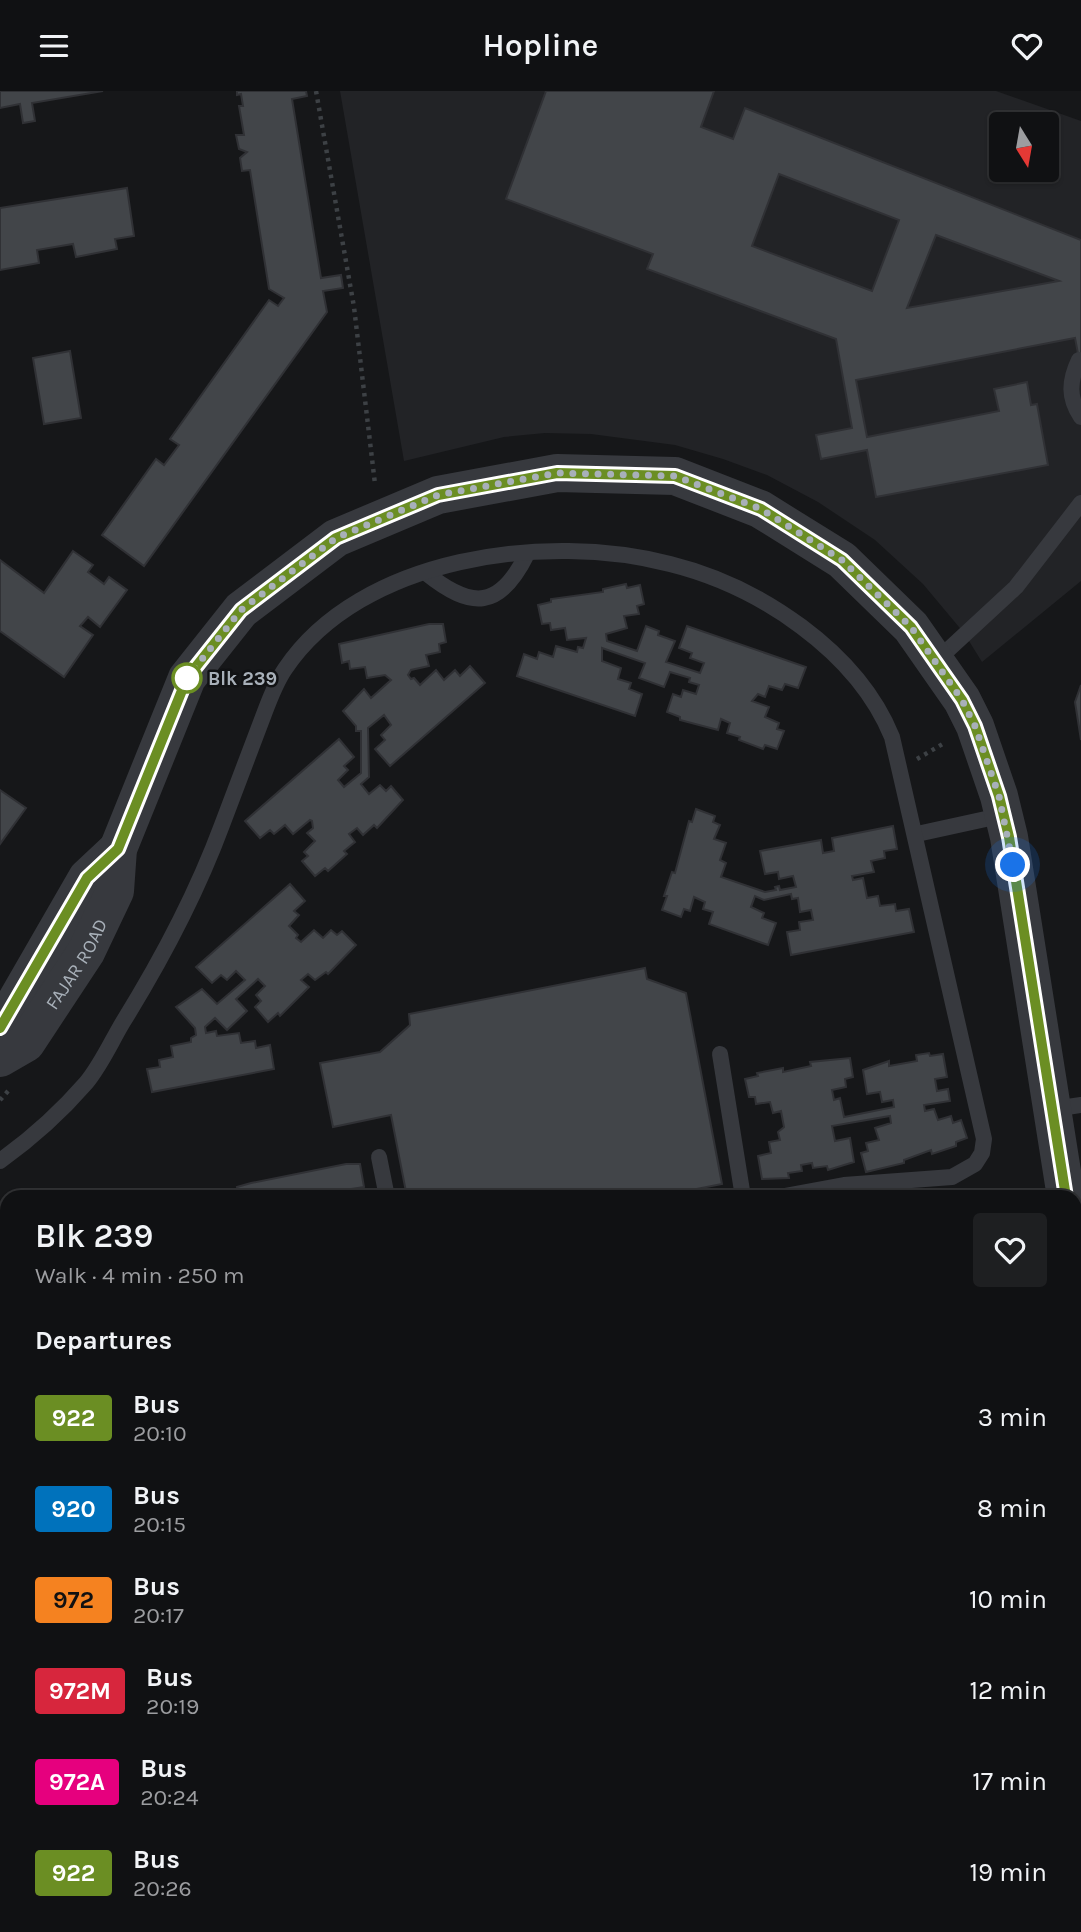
<!DOCTYPE html>
<html lang="en">
<head>
<meta charset="utf-8">
<style>
	:root { --surface:#101113; --page:#1e1f21; --text:#f1f3f6; --muted:#9c9da0; --line:#303133 }
	body { margin:0; font-family:Karla,sans-serif; background:var(--page); color:var(--text); height:100vh; display:flex; flex-direction:column; font-size:26px; white-space:nowrap }
	* { box-sizing:border-box; margin:0 }
	p { font-size:23px; color:var(--muted) }
	.icon { flex:none; width:38px; height:38px; fill:none; stroke:currentColor; stroke-width:2; stroke-linecap:round; stroke-linejoin:round }
	.map { position:relative; flex:1; overflow:hidden }
	.details { position:absolute; left:0px; top:1099px; width:1082px; height:742px; display:flex; flex-direction:column; background:var(--surface); border-radius:21px 21px 0 0; box-shadow:0 2px 5px #0004,0 0 0 2px var(--line) }
	.details>* { flex:none }
	.badge { padding:0 14px; border-radius:5px; font-size:24px; line-height:46px }
	.needle { width:46px; rotate:169deg }
	.controls { position:absolute; left:989px; top:21px; display:grid; gap:14px }
	.controls a { display:grid; place-items:center; width:70px; height:70px; border-radius:7px; background:var(--surface); box-shadow:0 2px 5px #0004,0 0 0 2px var(--line); font-size:35px }
	.you { position:absolute; width:35px; height:35px; margin:-18px; border:5px solid #fff; border-radius:50%; background:#1a73e8; box-shadow:0 0 0 10px #1a73e833 }
	.map>.badge { position:absolute; translate:-50% -50%; box-shadow:0 0 0 4px #fff }
	h2 { padding:0 35px; font-size:26px; line-height:63px }
	.round { display:grid; place-items:center; flex:none; width:74px; height:74px; border-radius:7px; background:var(--page) }
	.headline { display:flex; align-items:center; justify-content:space-between; height:119px; padding:0 35px }
	h1 { font-size:33px; font-weight:600; line-height:52px }
	ul { padding:0; list-style:none }
	li { display:flex; align-items:center; gap:21px; height:91px; padding:0 35px }
	li div { flex:1 }
	li b { display:block; font-size:26px }
	li em { font-style:normal }
	li .badge { min-width:77px; font-weight:700; text-align:center }
	header { display:flex; justify-content:space-between; align-items:center; height:91px; padding:0 35px; background:var(--surface); font-size:32px; font-weight:600 }
	.map>svg:first-child { display:block }
</style>
</head>
<body>
<header><svg class="icon" aria-label="menu" viewBox="0 0 24 24"><path d="M4 6h16M4 12h16M4 18h16"/></svg>Hopline<svg class="icon" aria-label="heart" viewBox="0 0 24 24"><path d="M12 20l-8-8c-3-5 5-10 8-4 3-6 11-1 8 4z"/></svg></header>
<div class="map">
<svg width="1081" height="1841" viewBox="0 0 1081 1841">
	<rect width="100%" height="100%" fill="#161719"/>
	<!-- built -->
	<path fill="#222326" fill-rule="evenodd" d="M340,0H996L1081,30V490L982,571L964,542L923,493L875,449L818,411L767,384L723,368L675,354L591,343L545,342L504,346L404,370ZM1001,33H1046V79H1001Z"/>
	<!-- building -->
	<g fill="#424549" stroke="#303135" stroke-width="2" fill-rule="evenodd">
		<path d="M0,0H103L32,12L35,30L23,32L20,13L0,17Z"/>
		<path d="M237,0H306L307,5L292,8L321,187L341,184L343,197L323,200L327,221L144,475L102,444L156,368L164,374L179,354L170,348L269,209L278,215L284,207L269,198L250,79L242,80L240,67L247,61L239,58L236,44H244L239,15H243L241,3L237,4Z"/>
		<path d="M546,0H714L701,36L733,48L745,17L1081,149V278L1075,247L856,289L867,346L999,320L994,298L1027,291L1031,314L1037,313L1048,374L876,406L867,359L821,368L816,344L852,337L836,248L647,178L653,163L506,108ZM779,83L899,129L872,200L752,155ZM936,144L1059,190L907,217Z"/>
		<path d="M127,97L134,145L115,148L117,158L76,166L73,153L37,159L39,172L0,179V117Z"/>
		<path d="M70,260L81,327L44,333L33,267Z"/>
		<path d="M73,460L93,474L88,481L104,493L109,486L127,499L100,536L88,526L80,535L93,544L64,586L0,540V469L44,502Z"/>
		<path d="M626,493L627,497L640,494L644,513L637,515L639,523L624,525L627,537L606,543L607,550L637,560L646,535L659,540L658,544L675,550L666,571L700,582L704,572L690,567L692,562L679,557L687,535L806,576L798,597L785,593L782,599L769,595L765,606L758,603L752,610L769,616L765,626L779,632L777,638L784,640L777,658L765,654L763,658L739,649L740,646L727,642L730,632L721,628L718,639L680,629V626L667,621L673,603L681,606L683,599L696,603L699,594L689,591L690,587L670,581L664,596L639,587L645,572L602,557V570L621,577L618,588L631,592L629,598L642,603L635,625L517,585L524,563L537,568L539,561L553,566L556,555L577,561L578,556L583,557L586,547L567,549L565,537L551,539L550,532L542,533L538,514L551,511V508L603,501V498Z"/>
		<path d="M429,533H443L446,551L439,553L440,561L426,564L429,575L411,579L408,584L411,588L414,587L420,594L436,579L444,589L455,579L460,585L470,575L485,592L390,675L375,658L385,649L381,644L391,634L384,624L368,637L369,686L361,693L369,703L380,694L386,700L391,695L403,709L377,737L374,734L363,744L357,737L349,743L355,751L344,760L347,763L328,780L325,777L315,785L302,770L308,765L304,761L315,750L307,742L313,737L312,730L310,729L293,743L285,734L274,743L270,739L260,747L245,730L339,648L354,666L344,675L348,679L338,689L344,696L361,682V640H356V635L343,620L364,598L371,607L391,589L385,584L367,587L365,576L350,578L349,570L342,572L339,553Z"/>
		<path d="M1081,594V649L1075,611Z"/>
		<path d="M0,699L26,717L0,753Z"/>
		<path d="M696,718L715,725L713,731L720,734L714,748L726,752L720,769L726,772L721,786L765,801L776,799L775,796L779,795L780,799L796,796L793,785L779,788L778,781L765,783L760,760L821,749L823,762L834,760L832,747L893,735L897,758L884,760L885,767L871,770L874,781L852,785L853,789L863,787L867,807L878,805L880,815L895,813L896,820L909,818L914,841L791,864L787,841L800,839L799,831L813,829L811,819L800,821L798,807L792,808L791,803L764,809L755,805L751,816L764,822L762,827L776,832L768,854L709,833L713,821L703,818L705,811L694,806L690,820L684,818L681,826L662,819L667,805H664L672,781L675,782L689,730L692,731Z"/>
		<path d="M290,793L305,810L294,820L299,824L289,835L298,844L296,847L301,851L314,839L323,847L331,839L337,844L342,840L356,854L328,883L326,881L315,889L308,883L301,889L309,896L280,925L278,922L268,931L255,916L261,910L256,904L265,895L258,888L236,908L247,920L227,939L215,927L205,936L206,942L216,940L217,945L239,942L241,952L255,950L256,957L270,954L274,978L152,1001L147,978L160,976L159,969L173,966L171,955L191,951V947L196,944L195,937L176,916L202,898L217,913L245,889L236,880L227,889L221,884L212,892L196,876Z"/>
		<path d="M645,877L647,888L686,902L722,1093L656,1106H407L391,1024L333,1036L320,972L380,961L410,934L409,923Z"/>
		<path d="M929,962L930,965L943,963L947,986L935,988L937,1000L948,998L950,1010L924,1014L925,1020L934,1018L938,1029L951,1025L953,1032L961,1029L967,1047L956,1051V1055L932,1063L931,1059L904,1069V1072L866,1081L861,1062L868,1060L866,1052L879,1049L875,1037L891,1032L890,1025L832,1035L835,1050L850,1047L854,1071L828,1079L827,1075L813,1077L812,1072L801,1074L802,1080L788,1082L789,1087L762,1088L758,1065L771,1062L769,1051L780,1049L778,1041L784,1036L781,1020L773,1022L770,1011L756,1013L755,1006H749L745,988L758,985L757,982L783,977V981L811,975L810,971L850,967L853,986L845,988L846,996L832,999L834,1009L840,1007L844,1026L894,1016L893,1009L882,1011L880,1001L867,1003L863,979L889,970V975L917,970L916,964Z"/>
		<path d="M346,1073H360L364,1096L351,1098L353,1105L239,1106L237,1096L251,1092Z"/>
		<path d="M7,1124V1152L0,1153V1129Z"/>
		<path d="M88,1834H157L154,1841H100Z"/>
		<path d="M527,1834H681L700,1841H545Z"/>
		<path d="M966,1834H1004L1001,1841H984Z"/>
	</g>
	<g fill="none" stroke-linecap="round" stroke-linejoin="round">
		<!-- path -->
		<g stroke="#3d4145" stroke-width="4.5" stroke-dasharray="3.5 5" stroke-linecap="butt">
			<path d="M316,0L354,216L375,393"/>
			<path d="M917,668L946,651"/>
			<path d="M0,1009L9,999"/>
			<path d="M1074,1314L1081,1350"/>
			<path d="M1074,1816L1081,1798"/>
			<path d="M1065,1841L1068,1834"/>
		</g>
		<!-- service -->
		<g stroke="#37393e" stroke-width="16">
			<path d="M1079,269C1069,290 1068,307 1081,326"/>
			<path d="M426,482C472,519 500,518 527,463"/>
			<path d="M935,571L1016,496L1081,412"/>
			<path d="M917,743L1004,724"/>
			<path d="M720,963L743,1106"/>
			<path d="M1054,1018L1081,1014"/>
			<path d="M379,1066L387,1106"/>
			<path d="M0,1070C32,1047 60,1022 86,992C101,974 111,951 123,931C162,868 196,804 222,734C235,700 248,666 261,631C268,613 274,594 285,578C361,465 547,441 670,473C759,495 857,560 892,646L984,1048L982,1062L975,1073L952,1086L844,1094L779,1106"/>
			<path d="M0,1275L7,1274"/>
		</g>
		<!-- tertiary -->
		<g stroke="#37393e" stroke-width="38">
			<path d="M0,938L87,787L118,758"/>
			<path id="s1" d="M0,967L26,952L86,861L115,800L118,758L187,587L241,519L336,447L438,404L557,382L675,385L760,418L842,469L911,536L962,609L975,635L999,705L1009,746L1066,1106"/>
			<path d="M1074,1161L1081,1205"/>
		</g>
		<!-- rail -->
		<g stroke="#4a4e53" stroke-width="5" stroke-dasharray="9 7" stroke-linecap="butt">
			<path d="M1074,1296L1081,1313"/>
			<path d="M0,1344L7,1343"/>
			<path d="M1074,1349L1081,1381"/>
			<path d="M0,1362L7,1361"/>
			<path d="M1074,1800L1081,1781"/>
			<path d="M1059,1841L1062,1834"/>
			<path d="M1077,1841L1081,1831"/>
		</g>
	</g>
	<g fill="none" stroke-linecap="round" stroke-linejoin="round">
		<defs>
			<path id="line" d="M0,937L87,787L118,758L187,587L241,519L336,447L438,404L557,382L675,385L761,418L842,469L911,536L962,609L975,635L999,705L1009,746L1066,1106"/>
		</defs>
		<!-- line casing -->
		<use href="#line" stroke="#fff" stroke-width="16"/>
		<!-- line -->
		<use href="#line" stroke="#6b8e23" stroke-width="10"/>
		<!-- walk -->
		<path stroke="#a8b0b9" stroke-width="7" stroke-dasharray="0 12.6" d="M187,587L241,519L336,447L438,404L557,382L675,385L761,418L842,469L911,536L962,609L975,635L999,705L1013,774"/>
	</g>
	<!-- markers -->
	<circle fill="#fff" stroke="#6b8e23" stroke-width="3.5" cx="187" cy="587" r="14"/>
	<g text-anchor="middle" stroke-width="5" stroke-linejoin="round" paint-order="stroke">
		<!-- stop labels -->
		<g font-size="19" font-weight="bold" fill="#a8b0b9" stroke="#111214" text-anchor="start">
			<text x="208" y="594">Blk 239</text>
		</g>
		<!-- street labels -->
		<g font-size="19" fill="#a8b0b9" stroke="#111214">
			<text dy="7" stroke="none"><textPath href="#s1" startOffset="124">FAJAR ROAD</textPath></text>
		</g>
	</g>
</svg>
<div class="controls">
<a><svg class="needle" viewBox="-14 -14 28 28"><path d="M0-13l5 13h-10z" fill="#e53935"/><path d="M0 13l5-13h-10z" fill="#9c9da0"/></svg></a>
</div>
<div class="you" style="left:1013px;top:774px"></div>
<section class="details">
<div class="headline"><div><h1>Blk 239</h1><p>Walk · 4 min · 250 m</p></div><a class="round"><svg class="icon" aria-label="heart" viewBox="0 0 24 24"><path d="M12 20l-8-8c-3-5 5-10 8-4 3-6 11-1 8 4z"/></svg></a></div>
<h2>Departures</h2>
<ul>
<li><span class="badge" style="background:#6b8e23;color:#fff">922</span><div><b>Bus</b><p>20:10</p></div><em>3 min</em></li>
<li><span class="badge" style="background:#0072bc;color:#fff">920</span><div><b>Bus</b><p>20:15</p></div><em>8 min</em></li>
<li><span class="badge" style="background:#f58220;color:#111">972</span><div><b>Bus</b><p>20:17</p></div><em>10 min</em></li>
<li><span class="badge" style="background:#d7263d;color:#fff">972M</span><div><b>Bus</b><p>20:19</p></div><em>12 min</em></li>
<li><span class="badge" style="background:#e6007e;color:#fff">972A</span><div><b>Bus</b><p>20:24</p></div><em>17 min</em></li>
<li><span class="badge" style="background:#6b8e23;color:#fff">922</span><div><b>Bus</b><p>20:26</p></div><em>19 min</em></li>
</ul>
</section>
</div>
</body>
</html>
